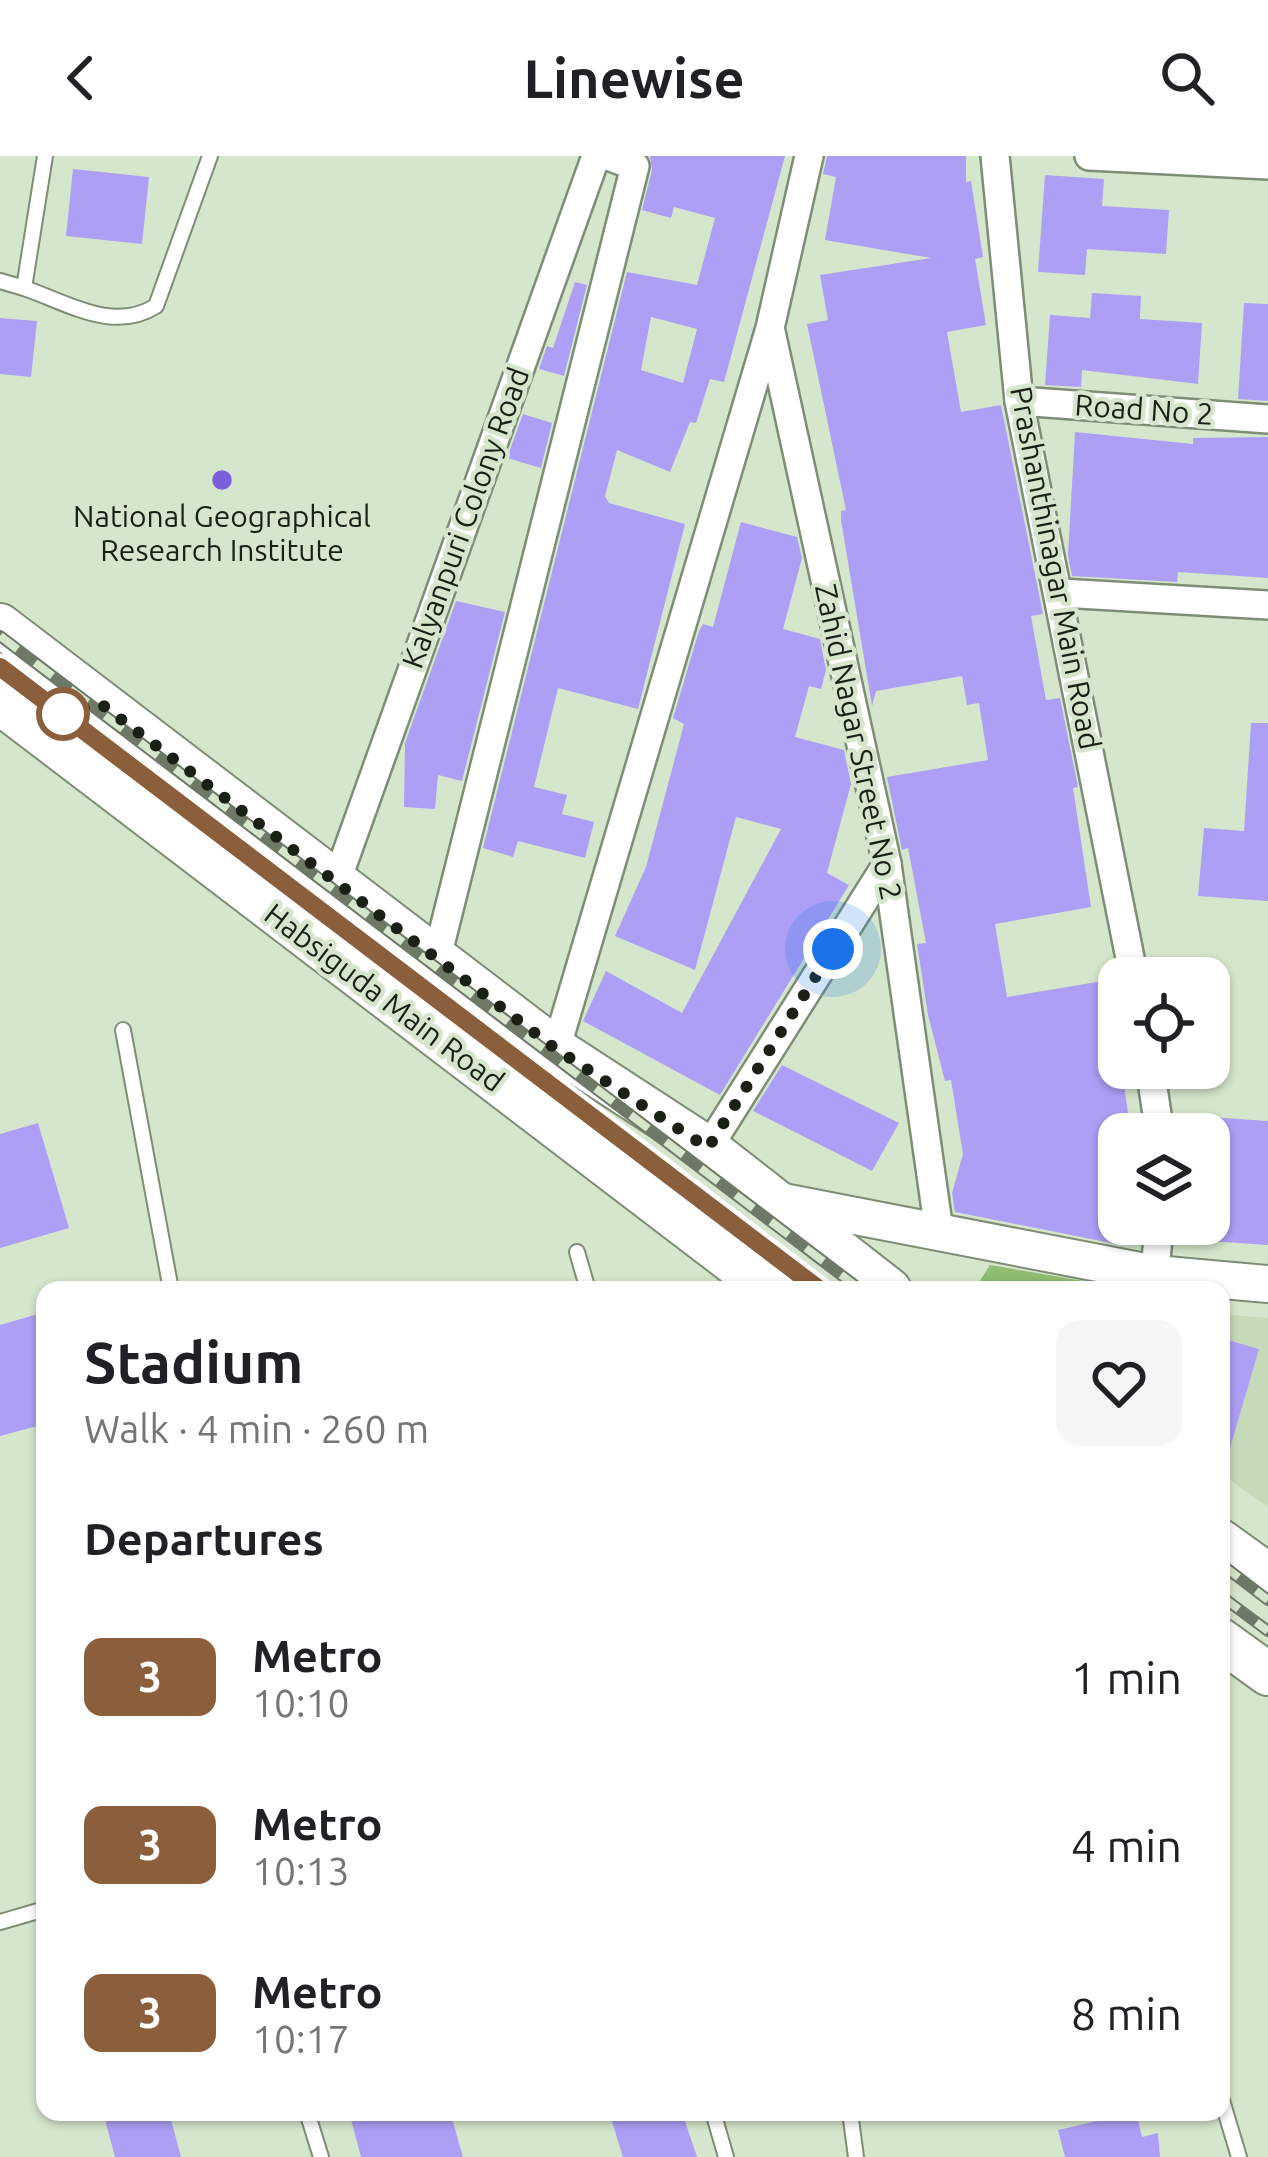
<!DOCTYPE html>
<html lang="en">
<head>
<meta charset="utf-8">
<style>
	:root { --surface:#fff; --page:#f6f6f6; --text:#202124; --muted:#757577 }
	body { margin:0; font-family:Ubuntu,sans-serif; background:var(--page); color:var(--text); height:100vh; display:flex; flex-direction:column; font-size:45px; white-space:nowrap }
	* { box-sizing:border-box; margin:0 }
	p { font-size:39px; color:var(--muted) }
	.icon { flex:none; width:66px; height:66px; fill:none; stroke:currentColor; stroke-width:2; stroke-linecap:round; stroke-linejoin:round }
	.map { position:relative; flex:1; overflow:hidden }
	.side { position:absolute; left:36px; top:1125px; width:1194px; height:840px; display:flex; flex-direction:column; background:var(--surface); border-radius:24px; box-shadow:0 3px 9px #0004 }
	.side>* { flex:none }
	.badge { padding:0 24px; border-radius:18px; font-size:42px; line-height:78px }
	.controls { position:absolute; left:1098px; top:801px; display:grid; gap:24px }
	.controls a { display:grid; place-items:center; width:132px; height:132px; border-radius:24px; background:var(--surface); box-shadow:0 3px 9px #0004; font-size:60px }
	.you { position:absolute; width:60px; height:60px; margin:-30px; border:9px solid #fff; border-radius:50%; background:#1a73e8; box-shadow:0 0 0 18px #1a73e833 }
	.map>.badge { position:absolute; translate:-50% -50%; box-shadow:0 0 0 6px #fff }
	h2 { padding:0 48px; font-size:45px; line-height:108px }
	.round { display:grid; place-items:center; flex:none; width:126px; height:126px; border-radius:24px; background:var(--page) }
	.headline { display:flex; align-items:center; justify-content:space-between; height:204px; padding:0 48px }
	h1 { font-size:57px; font-weight:700; line-height:90px }
	ul { padding:0; list-style:none }
	li { display:flex; align-items:center; gap:36px; height:168px; padding:0 48px }
	li div { flex:1 }
	li b { display:block; font-size:45px }
	li em { font-style:normal }
	li .badge { min-width:132px; font-weight:700; text-align:center }
	header { display:flex; justify-content:space-between; align-items:center; height:156px; padding:0 48px; background:var(--surface); font-size:54px; font-weight:700 }
	.map>svg:first-child { display:block }
</style>
</head>
<body>
<header><svg class="icon" aria-label="back" viewBox="0 0 24 24"><path d="M15 5l-7 7 7 7"/></svg>Linewise<svg class="icon" aria-label="search" viewBox="0 0 24 24"><circle cx="10" cy="10" r="6"/><path d="M15 15l6 6"/></svg></header>
<div class="map">
<svg width="1268" height="2001" viewBox="0 0 1268 2001">
	<rect width="100%" height="100%" fill="#d6e6cc"/>
	<!-- built -->
	<path fill="#c6daba" d="M1221,1158L1268,1162V1351L1221,1318Z"/>
	<!-- green -->
	<path fill="#90bd71" d="M990,1109L1135,1134H974Z"/>
	<!-- building -->
	<g fill="#ad9ff6" fill-rule="evenodd">
		<path d="M650,0H785L724,226L710,223L696,267L690,266L670,316L617,294L605,340L609,347L685,368L638,553L558,532L534,631L567,639L562,658L594,666L585,702L518,685L513,701L483,692L627,116L697,129L715,62L674,51L671,62L642,54L652,14ZM651,161L697,173L683,227L641,214Z"/>
		<path d="M827,0H966V26L971,25L983,101L975,103L986,169L947,176L961,256L1001,249L1043,458L1031,460L1046,544L1060,542L1078,631L1073,632L1091,751L995,768L1007,841L1109,824L1131,978H1119L1116,1088L955,1056L952,1037L963,998L951,924L945,925L928,859L917,788L926,787L908,692L902,694L887,621L988,604L979,547L967,549L962,520L876,535L872,550L841,364V355L846,354L807,168L828,164L820,119L931,102L825,84L836,21L823,18Z"/>
		<path d="M73,13L149,21L142,88L66,80Z"/>
		<path d="M1045,19L1104,23L1102,50L1169,54L1166,98L1087,93L1085,119L1038,116Z"/>
		<path d="M575,126L587,129L564,220L539,213L547,190L553,192Z"/>
		<path d="M1092,137L1141,140L1140,163L1202,167L1198,228L1082,214L1081,231L1045,229L1050,159L1090,162Z"/>
		<path d="M1244,147L1268,148V245L1238,243Z"/>
		<path d="M0,162L37,165L31,221L0,218Z"/>
		<path d="M523,258L552,267L541,312L507,302Z"/>
		<path d="M1075,276L1193,288V282L1268,281V422L1178,416L1177,426L1072,420L1068,399Z"/>
		<path d="M741,366L797,381L802,402L783,473L820,483L826,514L821,533L809,530L795,581L844,594L851,628L827,717L849,729L720,939L583,865L606,815L682,857L781,673L736,661L695,814L615,780L646,711L684,568L673,562L699,475L703,468L713,471Z"/>
		<path d="M456,445L505,456L462,625L438,619L435,653L404,651L405,587Z"/>
		<path d="M0,501L291,723L284,732L15,527L0,522Z"/>
		<path d="M1251,567H1268V745L1198,740L1204,672L1244,675Z"/>
		<path d="M782,909L899,967L872,1015L753,955Z"/>
		<path d="M1209,961L1268,965V1089L1209,1085Z"/>
		<path d="M38,967L69,1072L0,1092V978Z"/>
		<path d="M45,1156V1268L0,1280V1169Z"/>
		<path d="M1221,1182L1259,1193L1227,1302L1221,1301Z"/>
		<path d="M103,1956H169L181,2001H115Z"/>
		<path d="M349,1956H450L463,2001H361Z"/>
		<path d="M609,1956H682L697,2001H623Z"/>
		<path d="M1136,1956L1142,1981L1158,1977L1160,2001H1065L1058,1974Z"/>
	</g>
	<g fill="none" stroke-linecap="round" stroke-linejoin="round">
		<defs>
			<g id="service">
				<path d="M0,125L24,132L45,0"/>
				<path d="M24,132C68,147 113,177 156,150L210,0"/>
				<path d="M123,874L171,1134"/>
				<path d="M577,1096L588,1134"/>
				<path d="M0,1766L45,1753"/>
				<path d="M1221,1941L1239,2001"/>
				<path d="M307,1956L321,2001"/>
				<path d="M713,1956L726,2001"/>
				<path d="M850,1956L856,2001"/>
			</g>
			<g id="minor">
				<path d="M995,0L1019,245L1134,822"/>
				<path d="M1089,0L1268,9"/>
				<path d="M771,176L887,708L939,1075"/>
				<path d="M1019,245L1268,263"/>
				<path d="M1061,437L1268,449"/>
				<path d="M337,724L596,0"/>
				<path d="M437,801L635,10L608,0"/>
				<path d="M556,893L770,172L809,0"/>
				<path d="M1150,912L1160,978"/>
				<path d="M708,992L887,708"/>
				<path d="M1155,1118L1159,1068"/>
			</g>
			<path id="secondary" d="M778,1045L1155,1118L1268,1128"/>
			<g id="primary">
				<path d="M0,469L556,893L708,992L890,1134"/>
				<path d="M0,547L769,1134"/>
				<path d="M1221,1385L1268,1419"/>
				<path d="M1221,1484L1268,1518"/>
			</g>
		</defs>
		<!-- service casing -->
		<use href="#service" stroke="#7e8d75" stroke-width="18"/>
		<!-- minor casing -->
		<use href="#minor" stroke="#7e8d75" stroke-width="32"/>
		<!-- secondary casing -->
		<use href="#secondary" stroke="#7e8d75" stroke-width="40"/>
		<!-- primary casing -->
		<use href="#primary" stroke="#7e8d75" stroke-width="46"/>
		<!-- service -->
		<use href="#service" stroke="#fff" stroke-width="14"/>
		<!-- minor -->
		<use href="#minor" stroke="#fff" stroke-width="27"/>
		<!-- secondary -->
		<use href="#secondary" stroke="#fff" stroke-width="36"/>
		<!-- primary -->
		<use href="#primary" stroke="#fff" stroke-width="42"/>
		<defs>
			<g id="rail">
				<path d="M0,480L861,1134"/>
				<path d="M0,511L820,1134"/>
				<path d="M1221,1408L1268,1444"/>
				<path d="M1221,1440L1268,1475"/>
			</g>
		</defs>
		<!-- rail casing -->
		<use href="#rail" stroke="#6e7867" stroke-width="12"/>
		<!-- rail -->
		<use href="#rail" stroke="#d6e6cc" stroke-width="8" stroke-dasharray="22" stroke-linecap="butt"/>
	</g>
	<g fill="none" stroke-linecap="round" stroke-linejoin="round">
		<defs>
			<path id="line" d="M0,511L820,1134"/>
		</defs>
		<!-- line casing -->
		<use href="#line" stroke="#fff" stroke-width="27"/>
		<!-- line -->
		<use href="#line" stroke="#8b5e3c" stroke-width="18"/>
		<!-- walk -->
		<path stroke="#1a2016" stroke-width="12" stroke-dasharray="0 21.6" d="M63,558L101,548L556,893L708,992L833,793"/>
	</g>
	<!-- markers -->
	<circle fill="#7b5ed9" stroke="#d6e6cc" stroke-width="4.5" cx="222" cy="324" r="12"/>
	<circle fill="#fff" stroke="#8b5e3c" stroke-width="6" cx="63" cy="558" r="24"/>
	<g text-anchor="middle" stroke-width="9" stroke-linejoin="round" paint-order="stroke">
		<!-- street labels -->
		<g font-size="30" fill="#1a2016" stroke="#d6e6cc">
			<text transform="translate(1144 254) rotate(4)" y="10">Road No 2</text>
			<text transform="translate(466 362) rotate(-70)" y="10">Kalyanpuri Colony Road</text>
			<text transform="translate(1055 412) rotate(79)" y="10">Prashanthinagar Main Road</text>
			<text transform="translate(858 586) rotate(78)" y="10">Zahid Nagar Street No 2</text>
			<text transform="translate(384 842) rotate(37)" y="10">Habsiguda Main Road</text>
		</g>
		<!-- poi labels -->
		<g font-size="30" fill="#1a2016" stroke="#d6e6cc">
			<text x="222" y="371">National Geographical<tspan x="222" dy="34">Research Institute</tspan></text>
		</g>
	</g>
</svg>
<div class="controls">
<a><svg class="icon" aria-label="locate" viewBox="0 0 24 24"><circle cx="12" cy="12" r="6"/><path d="M12 2v4M12 18v4M2 12h4M18 12h4"/></svg></a>
<a><svg class="icon" aria-label="layers" viewBox="0 0 24 24"><path d="M12 4l9 5-9 5-9-5zM3 14l9 5 9-5"/></svg></a>
</div>
<div class="you" style="left:833px;top:793px"></div>
<section class="side">
<div class="headline"><div><h1>Stadium</h1><p>Walk · 4 min · 260 m</p></div><a class="round"><svg class="icon" aria-label="heart" viewBox="0 0 24 24"><path d="M12 20l-8-8c-3-5 5-10 8-4 3-6 11-1 8 4z"/></svg></a></div>
<h2>Departures</h2>
<ul>
<li><span class="badge" style="background:#8b5e3c;color:#fff">3</span><div><b>Metro</b><p>10:10</p></div><em>1 min</em></li>
<li><span class="badge" style="background:#8b5e3c;color:#fff">3</span><div><b>Metro</b><p>10:13</p></div><em>4 min</em></li>
<li><span class="badge" style="background:#8b5e3c;color:#fff">3</span><div><b>Metro</b><p>10:17</p></div><em>8 min</em></li>
</ul>
</section>
</div>
</body>
</html>
